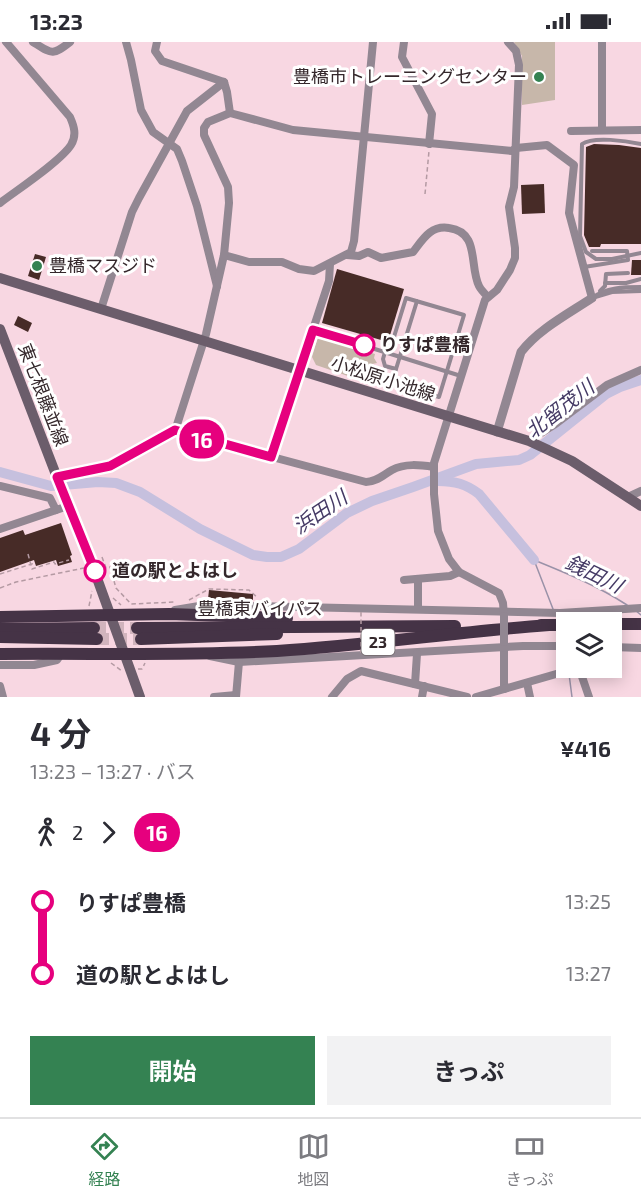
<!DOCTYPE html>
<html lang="ja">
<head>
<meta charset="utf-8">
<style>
	:root { --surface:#fff; --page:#f2f2f3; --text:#2b2b33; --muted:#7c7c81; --line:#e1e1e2; --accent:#348252 }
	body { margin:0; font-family:"Exo 2","Noto Sans JP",sans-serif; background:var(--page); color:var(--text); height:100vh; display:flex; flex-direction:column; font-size:22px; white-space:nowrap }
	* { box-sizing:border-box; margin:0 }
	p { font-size:20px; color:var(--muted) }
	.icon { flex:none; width:33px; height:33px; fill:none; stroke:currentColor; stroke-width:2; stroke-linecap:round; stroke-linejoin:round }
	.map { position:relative; height:655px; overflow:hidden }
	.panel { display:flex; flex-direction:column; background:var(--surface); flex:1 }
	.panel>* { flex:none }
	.badge { padding:0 12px; border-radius:20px; font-size:21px; line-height:39px }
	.buttons { position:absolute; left:556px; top:570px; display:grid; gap:12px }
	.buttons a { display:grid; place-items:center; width:66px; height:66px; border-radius:0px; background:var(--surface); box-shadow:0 3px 15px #0003; font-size:30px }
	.map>.badge { position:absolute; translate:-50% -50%; box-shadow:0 0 0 3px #fff }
	.legs { display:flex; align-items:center; gap:9px; height:66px; padding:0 30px; font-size:20px }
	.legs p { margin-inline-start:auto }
	.head { display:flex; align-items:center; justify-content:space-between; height:102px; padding:0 30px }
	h1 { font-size:33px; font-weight:700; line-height:45px }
	.cta { display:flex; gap:12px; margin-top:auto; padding:12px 30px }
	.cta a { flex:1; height:69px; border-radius:0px; background:var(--accent); color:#fff; font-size:24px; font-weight:700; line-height:69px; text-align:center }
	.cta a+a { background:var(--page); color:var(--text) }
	ul { padding:0 30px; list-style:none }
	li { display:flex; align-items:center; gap:21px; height:72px; font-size:22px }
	li i { display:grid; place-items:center; width:9px; height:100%; margin:0 8px; background:currentColor }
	li i::after { content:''; width:15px; height:15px; margin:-8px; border:4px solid; border-radius:50%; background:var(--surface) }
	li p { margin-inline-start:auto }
	li:first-child i { background:linear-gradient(#0000 50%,currentColor 0) }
	li:last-child i { background:linear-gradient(currentColor 50%,#0000 0) }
	.status { display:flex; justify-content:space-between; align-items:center; height:42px; padding:0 30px; background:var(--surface); direction:ltr }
	.status svg { height:16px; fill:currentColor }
	.tab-bar { display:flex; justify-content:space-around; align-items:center; height:84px; border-top:2px solid var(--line); background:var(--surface); font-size:16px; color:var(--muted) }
	.tab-bar a { display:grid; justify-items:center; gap:3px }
	.tab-bar .active { color:var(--accent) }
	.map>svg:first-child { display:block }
</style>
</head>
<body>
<div class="status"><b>13:23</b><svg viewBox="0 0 49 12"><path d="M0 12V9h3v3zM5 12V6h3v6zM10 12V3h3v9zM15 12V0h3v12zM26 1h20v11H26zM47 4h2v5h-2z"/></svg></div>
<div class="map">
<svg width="641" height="655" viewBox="0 0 641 655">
	<rect width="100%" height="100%" fill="#f8d7e2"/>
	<!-- green -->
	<g fill="#c7b7aa">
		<path d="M514,0H555V58L522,63V14Z"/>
		<path d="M318,295L375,312L374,316L377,321L363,324L366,337L377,335L374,343L316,323L312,315Z"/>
	</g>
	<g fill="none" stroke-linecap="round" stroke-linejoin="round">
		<!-- stream -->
		<g stroke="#9a92a8" stroke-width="1.5">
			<path d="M534,518C566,531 598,544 627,563"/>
			<path d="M534,518L553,567"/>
			<path d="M636,569L641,573"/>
			<path d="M559,589L562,602"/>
			<path d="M563,606L567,623"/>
			<path d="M569,632L572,655"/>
		</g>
		<!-- river -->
		<g stroke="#c6c0de" stroke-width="10">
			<path d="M0,430L51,444L98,440L116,441L140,450L200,487L253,513L267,515H281L299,507L347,471L372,459L413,445L476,422L519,418L530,413L606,352L620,345L641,338"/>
			<path d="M438,439C455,439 466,442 479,452L534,518"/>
		</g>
	</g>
	<!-- building -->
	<g fill="#472b27">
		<path d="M594,102L619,103L641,106V202H601L600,205H589L584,193L586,105Z"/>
		<path d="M544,142L545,171L522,172L521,143Z"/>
		<path d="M35,212L46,215L39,238L28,234Z"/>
		<path d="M632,218H641V233H631Z"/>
		<path d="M337,227L404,247L388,300L322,281Z"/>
		<path d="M18,274L32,281L28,290L14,283Z"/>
		<path d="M61,481L72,513L70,514L72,520L58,524L56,518L36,524L34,518L0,530V496L23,488L25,493Z"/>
		<path d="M209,548L253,552V558L208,557Z"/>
	</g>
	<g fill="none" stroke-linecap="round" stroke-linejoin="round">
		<!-- trunk-tunnel -->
		<g stroke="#d1b4bd" stroke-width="12" stroke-dasharray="12 6" stroke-linecap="butt">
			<path d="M94,586H137"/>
			<path d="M97,597H141"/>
		</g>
		<!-- path -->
		<g stroke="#b49aa3" stroke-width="1.5" stroke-dasharray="4.5 3" stroke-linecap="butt">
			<path d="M425,152L429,109"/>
			<path d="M28,512L32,527L54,520L55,522L69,518"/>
			<path d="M102,515L106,526L110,525L116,546L131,562L176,560"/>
			<path d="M0,532L35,521"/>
			<path d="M0,546L16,540L84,526"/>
			<path d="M113,556L121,563"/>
			<path d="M189,558L209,547L249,548L258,556"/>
			<path d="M89,564L92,549"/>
			<path d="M111,621L122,629"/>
			<path d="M138,627H142L145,621"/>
		</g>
		<!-- service -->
		<g stroke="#928792" stroke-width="4">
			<path d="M641,102C627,99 593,94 582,102L580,194L586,210L596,217H612L641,211"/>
			<path d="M584,225L628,218L627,209H592"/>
			<path d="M605,241H626L641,237"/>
			<path d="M641,245C624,245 606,245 592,256L612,250L641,249"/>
			<path d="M600,249L605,244L606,232L628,231"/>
			<path d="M314,288L461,334"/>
			<path d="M385,310L383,317L385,324L396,327"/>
			<path d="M389,311L406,256L464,273L439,355L392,340L417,259"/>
		</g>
		<!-- minor -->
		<g stroke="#928792" stroke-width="8">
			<path d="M33,0C52,12 52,14 70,0"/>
			<path d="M126,0L131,18L141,68L153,90L177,107L182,119L197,164L217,244"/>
			<path d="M157,0L155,9L162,19L224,40L227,50L230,71"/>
			<path d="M404,0L402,15L432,72L429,102"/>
			<path d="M602,88V0"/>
			<path d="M571,89L641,88"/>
			<path d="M0,161C17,148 61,119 71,103C77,93 74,84 70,75L6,0"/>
			<path d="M224,213L249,220H282L299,227L314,229L351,210L354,199L373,0"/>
			<path d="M347,213L359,214L368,210L381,216L413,210C423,197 431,183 449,186C480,190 469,224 479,244C481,248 485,252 488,255"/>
			<path d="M101,267L132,170L139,156L187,69L224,40"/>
			<path d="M175,389L366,440C376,440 383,433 392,428C405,421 420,423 434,425"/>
			<path d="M529,399L554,383L607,343L641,328"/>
			<path d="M271,415L329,239L330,222"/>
			<path d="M57,435L110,424L175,389L206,292L224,213L229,161L228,145L204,93V86L208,80L230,71L293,88L512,109L516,106L547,103L574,123L569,171L592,256"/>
			<path d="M0,444L50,456L56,468"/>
			<path d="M628,455L641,449"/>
			<path d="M0,487L68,464"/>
			<path d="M404,538L450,534L459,530"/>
			<path d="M418,567V537"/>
			<path d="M175,568L205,563L560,571L641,566"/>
			<path d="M504,574L503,561L499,551L459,530L449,517L438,489L434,452V421L485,258L497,248L510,228L515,216V206L509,165L514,145L519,23L516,9L508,0"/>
			<path d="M504,601V647"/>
			<path d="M612,605L641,606"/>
			<path d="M210,614L239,620L523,604H567"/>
			<path d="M0,623H34L57,618L62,611"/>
			<path d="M579,626L589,655"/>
			<path d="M527,641L530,655"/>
			<path d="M415,642L417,612"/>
			<path d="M0,644L3,655"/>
			<path d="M214,655L236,653"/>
			<path d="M236,655L239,620"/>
			<path d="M332,655L347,637L361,629L467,655"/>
			<path d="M422,655L424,644"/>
			<path d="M476,655L577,626"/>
		</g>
		<!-- tertiary -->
		<path stroke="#928792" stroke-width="9" d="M497,390L521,310C539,287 568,272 592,256"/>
		<!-- secondary -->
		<g stroke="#6b5d6b" stroke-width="10">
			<path d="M0,236L529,399L572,419L641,464"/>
			<path d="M0,287L68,464L85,503L140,655"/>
		</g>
		<!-- trunk -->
		<g stroke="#453346" stroke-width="12">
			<path d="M0,575L169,572L287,576"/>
			<path d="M612,582H641"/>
			<path d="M541,583H567"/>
			<path d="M137,586L455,584"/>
			<path d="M0,587L94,586"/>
			<path d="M0,595L97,597"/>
			<path d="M141,597L277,592"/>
			<path d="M0,612C93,611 185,614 277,609C368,603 458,590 549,583"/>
		</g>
		<!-- path-bridge -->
		<path stroke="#b49aa3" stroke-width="1.5" stroke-dasharray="4.5 3" stroke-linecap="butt" d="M361,570V611"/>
		<!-- minor-bridge -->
		<path stroke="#928792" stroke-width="8" d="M504,574V600"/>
	</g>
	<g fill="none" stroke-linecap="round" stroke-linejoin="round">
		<defs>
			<path id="line-1" d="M95,529L57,435L110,424L175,388L271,415L313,288L364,303"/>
		</defs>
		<!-- line-1 casing -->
		<use href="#line-1" stroke="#fff" stroke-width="14"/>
		<!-- line-1 -->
		<use href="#line-1" stroke="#e6007e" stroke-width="9"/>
	</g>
	<!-- markers -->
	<g fill="#348252" stroke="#fff" stroke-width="2">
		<circle cx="539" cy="35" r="6"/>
		<circle cx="37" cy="224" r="6"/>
	</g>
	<g fill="#fff" stroke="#e6007e" stroke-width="3">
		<circle cx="364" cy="303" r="10"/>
		<circle cx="95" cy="529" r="10"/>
	</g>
	<g text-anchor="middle" stroke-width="6" stroke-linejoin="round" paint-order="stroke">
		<!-- shield labels -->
		<rect fill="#fff" stroke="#71686b" stroke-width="1.5" x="361.5" y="587" width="33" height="26" rx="4.5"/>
		<g font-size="16" font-weight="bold" fill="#34272b">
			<text x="378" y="606">23</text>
		</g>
		<!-- poi labels -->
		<g font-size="18" fill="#34272b" stroke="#fff" text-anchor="end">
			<text x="527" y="41">豊橋市トレーニングセンター</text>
			<text x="49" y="230" text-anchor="start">豊橋マスジド</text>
		</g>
		<!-- stop labels -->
		<g font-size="18" font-weight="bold" fill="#34272b" stroke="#fff" text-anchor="start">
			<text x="380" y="309">りすぱ豊橋</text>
			<text x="112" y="535">道の駅とよはし</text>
		</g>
		<!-- street labels -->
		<g font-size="18" fill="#34272b" stroke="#fff">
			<text transform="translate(383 337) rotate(18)" y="6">小松原小池線</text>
			<text transform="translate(43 353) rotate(69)" y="6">東七根藤並線</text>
			<text x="260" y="573">豊橋東バイパス</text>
		</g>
		<!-- water labels -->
		<g font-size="20" font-style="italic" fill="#453a65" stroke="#fff">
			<text transform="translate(560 367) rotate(-38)" y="7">北留茂川</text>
			<text transform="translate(320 470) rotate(-34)" y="7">浜田川</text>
			<text transform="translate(594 532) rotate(26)" y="7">銭田川</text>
		</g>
	</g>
</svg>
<div class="buttons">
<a><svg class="icon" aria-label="layers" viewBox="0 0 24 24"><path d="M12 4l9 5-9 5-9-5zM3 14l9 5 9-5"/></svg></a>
</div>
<b class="badge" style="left:202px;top:397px;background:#e6007e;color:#fff">16</b>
</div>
<section class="panel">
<div class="head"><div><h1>4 分</h1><p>13:23 – 13:27 · バス</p></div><b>¥416</b></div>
<div class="legs"><svg class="icon" aria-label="walk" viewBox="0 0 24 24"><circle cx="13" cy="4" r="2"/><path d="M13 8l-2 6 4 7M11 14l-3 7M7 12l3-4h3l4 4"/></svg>2<svg class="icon" aria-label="forward" viewBox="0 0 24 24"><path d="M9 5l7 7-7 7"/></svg><b class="badge" style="background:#e6007e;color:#fff">16</b></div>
<ul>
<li><i style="color:#e6007e"></i><b>りすぱ豊橋</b><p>13:25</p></li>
<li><i style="color:#e6007e"></i><b>道の駅とよはし</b><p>13:27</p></li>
</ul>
<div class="cta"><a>開始</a><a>きっぷ</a></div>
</section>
<nav class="tab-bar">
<a class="active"><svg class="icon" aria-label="directions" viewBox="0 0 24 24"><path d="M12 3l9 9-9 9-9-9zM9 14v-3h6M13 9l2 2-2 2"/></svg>経路</a>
<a><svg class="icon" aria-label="map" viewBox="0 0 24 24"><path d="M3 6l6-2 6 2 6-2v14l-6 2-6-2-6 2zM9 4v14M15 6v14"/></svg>地図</a>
<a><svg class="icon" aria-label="tickets" viewBox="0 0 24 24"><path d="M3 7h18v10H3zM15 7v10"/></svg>きっぷ</a>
</nav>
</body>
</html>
